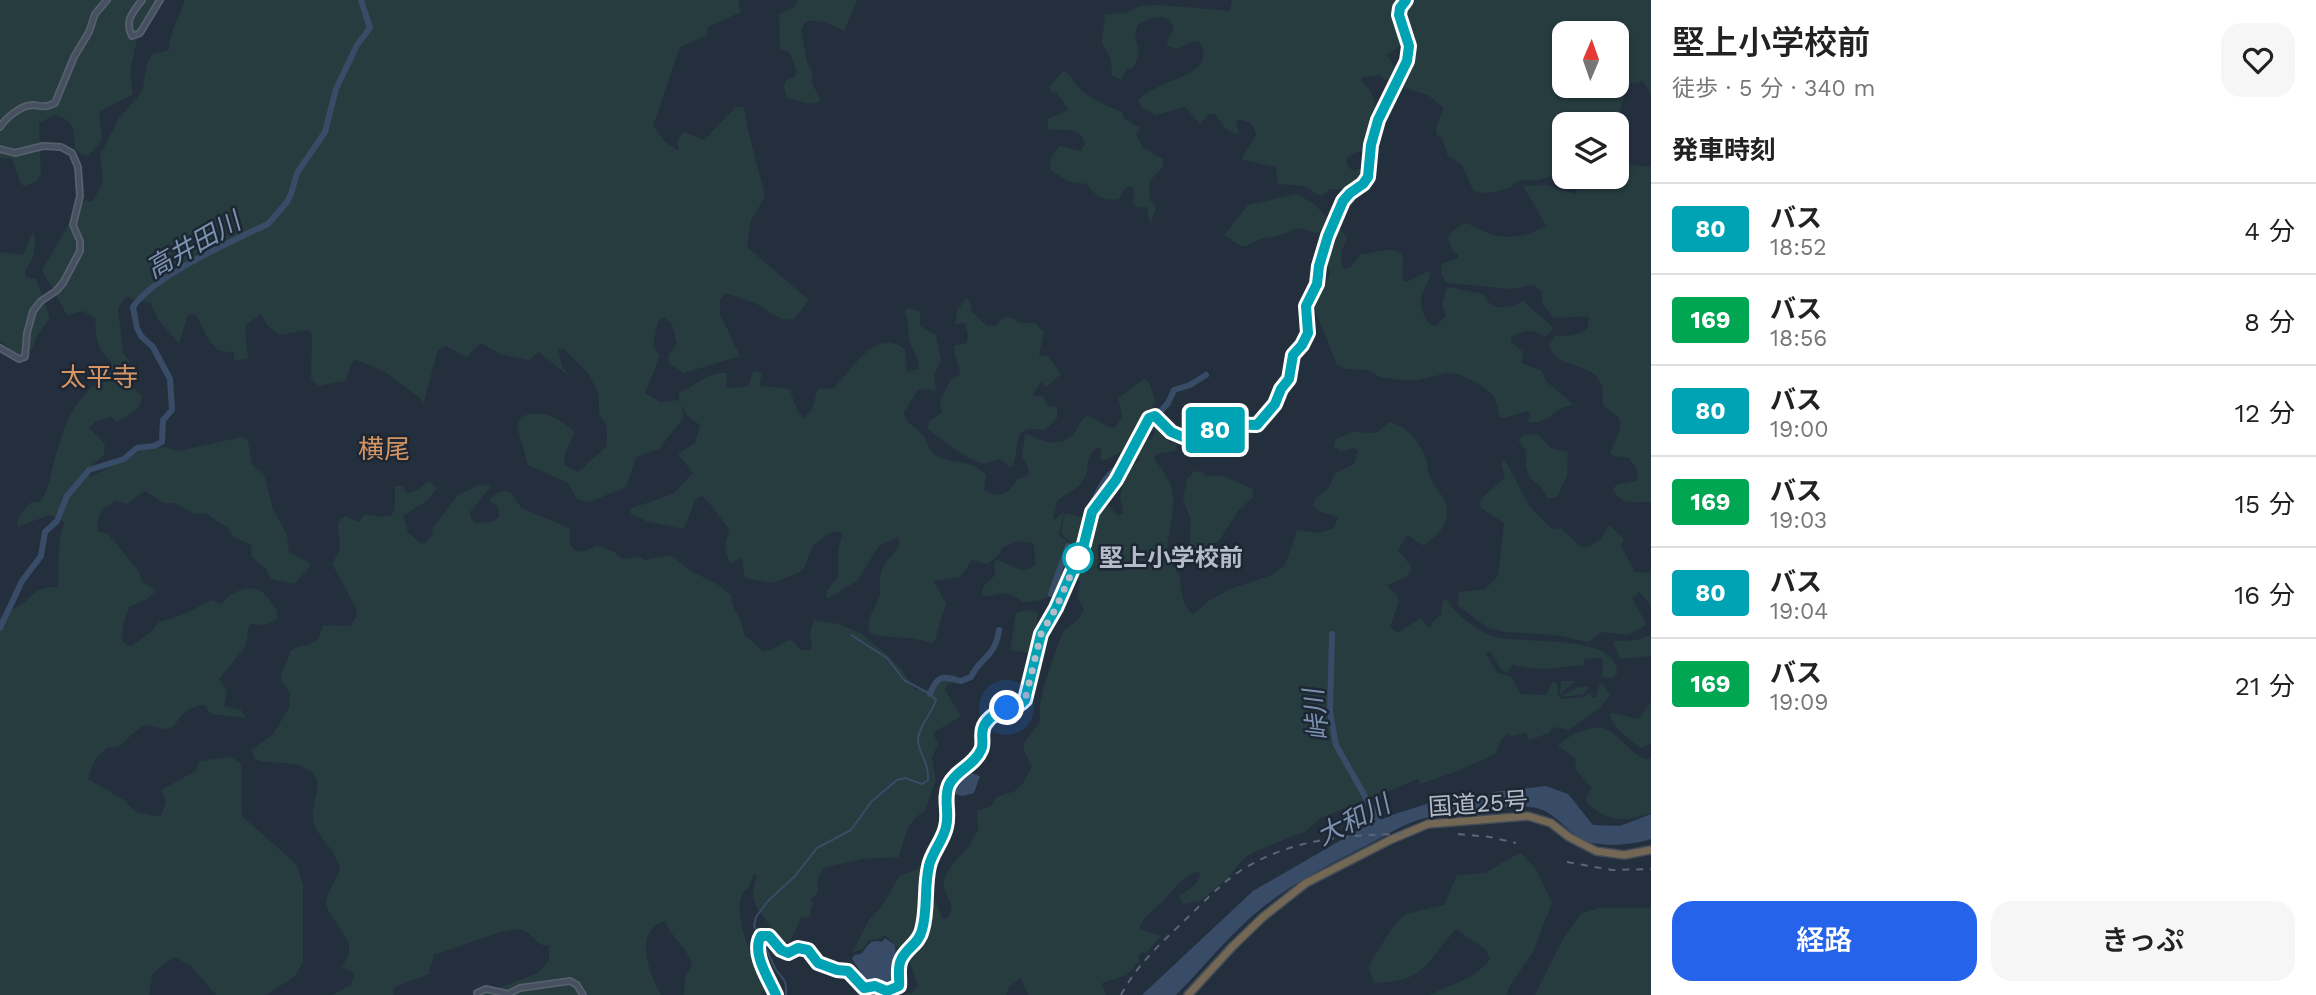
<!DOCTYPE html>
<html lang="ja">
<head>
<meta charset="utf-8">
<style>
	:root { --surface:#fff; --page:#f6f6f6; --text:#222; --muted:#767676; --line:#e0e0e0; --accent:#2563eb }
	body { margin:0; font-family:"Work Sans","Noto Sans JP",sans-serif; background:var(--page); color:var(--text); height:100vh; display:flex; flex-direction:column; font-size:26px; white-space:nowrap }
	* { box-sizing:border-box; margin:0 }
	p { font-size:23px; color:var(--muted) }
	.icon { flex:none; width:38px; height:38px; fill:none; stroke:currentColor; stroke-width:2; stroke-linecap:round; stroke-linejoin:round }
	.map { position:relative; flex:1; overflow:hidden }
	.sheet { display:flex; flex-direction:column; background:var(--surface); width:665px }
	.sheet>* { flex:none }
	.badge { padding:0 14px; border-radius:5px; font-size:24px; line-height:46px }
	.needle { width:46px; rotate:2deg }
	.tools { position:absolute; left:1552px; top:21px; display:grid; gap:14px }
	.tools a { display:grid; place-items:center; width:77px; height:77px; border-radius:14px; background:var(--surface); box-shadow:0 2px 5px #0004; font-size:35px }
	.you { position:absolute; width:35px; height:35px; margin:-18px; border:5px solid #fff; border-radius:50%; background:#1a73e8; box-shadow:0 0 0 10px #1a73e833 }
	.map>.badge { position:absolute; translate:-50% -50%; box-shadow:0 0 0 4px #fff }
	h2 { padding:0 21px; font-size:26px; line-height:63px }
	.round { display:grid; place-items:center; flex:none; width:74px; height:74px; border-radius:21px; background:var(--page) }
	.headline { display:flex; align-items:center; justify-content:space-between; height:119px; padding:0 21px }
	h1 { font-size:33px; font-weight:600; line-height:52px }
	.button { display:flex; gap:14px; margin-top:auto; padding:14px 21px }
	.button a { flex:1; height:80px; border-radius:21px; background:var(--accent); color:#fff; font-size:28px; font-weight:600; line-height:80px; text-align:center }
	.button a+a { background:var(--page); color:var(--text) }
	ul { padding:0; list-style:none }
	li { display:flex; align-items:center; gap:21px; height:91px; padding:0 21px; border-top:2px solid var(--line) }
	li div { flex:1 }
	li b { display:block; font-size:26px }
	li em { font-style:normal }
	li .badge { min-width:77px; font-weight:700; text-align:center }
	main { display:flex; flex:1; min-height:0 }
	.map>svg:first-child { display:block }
</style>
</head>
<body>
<main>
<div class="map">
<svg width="1651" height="995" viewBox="0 0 1651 995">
	<rect width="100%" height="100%" fill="#242f3e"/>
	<!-- green -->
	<g fill="#263c3f" fill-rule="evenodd">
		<path d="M0,0H158L140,25L130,72L133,94L99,112L102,140L88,156L82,155L75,149C73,129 77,122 55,115L39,123L41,174L37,181L24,186L20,183L12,158L0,159Z"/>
		<path d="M185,0H740L738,3L741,12L708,27L707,35L680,47L653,126L665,142L679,151L677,141L683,132L704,140L736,107H744C748,138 759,166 765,197L751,220L747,247L809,300L793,320L781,319L757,304L726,293L720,299V314L740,356L684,373L669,363L668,356L677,343L672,324L663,317L658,321L653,346L660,356L645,393L660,402L679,400V393C694,387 710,370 727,373L726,388L746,387L750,383L753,371L762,373L759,386L785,388L790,390L797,410L803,418L811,411L818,389L834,388C852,370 877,325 905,350L907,372L919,369C919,354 913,354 910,342C907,332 910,322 905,313L907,308L920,311V326L936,335L941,361L934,374L936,391L928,389L918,390L904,412C906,426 916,426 924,436C927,441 928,447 931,451C946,467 972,457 986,475L984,490C1001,499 1008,494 1018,479L1028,476C1030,468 1027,464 1022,458L1025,434C1044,440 1062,452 1077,429C1081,423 1080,420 1087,416C1099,418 1103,429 1115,427L1122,416L1118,398L1144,379L1149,382L1156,403C1138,417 1141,420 1135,440L1117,454L1103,461L1100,458L1102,448H1096C1084,461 1090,469 1084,479C1080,488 1065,494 1057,501L1053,520L1064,512L1059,535L1070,544C1065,558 1062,589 1050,596C1043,601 1031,601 1023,603C1008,589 1000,594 982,597L983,587L995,575V560C1010,562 1023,578 1036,564L1033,543L1016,541L1002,548L999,555L987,564L972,560L960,577L934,581L946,604L934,643C925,642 919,639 910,638C896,637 885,638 870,633C864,619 876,609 879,597C882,588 878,579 882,570C886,559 897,553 900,542L897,538L879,546L857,581L828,598L826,597L827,591L838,576V552L842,534L838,531L827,534L813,546L804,568L800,572L772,583L745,578L742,558L730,564L725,548L729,529C720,518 713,506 702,496L695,499L686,525L682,529L646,521L631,514L629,509L673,494L693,473L678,454L695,443L700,425L687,416L681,404L684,417L659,449L636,457L626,487L590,502L577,499L568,483L528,465L517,426L521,417C541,408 559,418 575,432C570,443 563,452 565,465L578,472L607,446V426L599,414V394L588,373L564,349H558L562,366L570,377L539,352L529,360L500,354L481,343L466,357L446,346L438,350L423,404L420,398L382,370L354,359L345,381L319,386L311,379L312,334L307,330L279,335L267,325L261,314L245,326L248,358L234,361V353L218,350L208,339L196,315H188L179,344L158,319L150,303L126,297L118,308L123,353L130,362L124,379L143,397L138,408L117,422L111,417L96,421L89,428L105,444L104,455L84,472L90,477L141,451L165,447L178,451L242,437L248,440L252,465L264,474L273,509L287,535L289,552L312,564L295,584L270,579L266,569L252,557L251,545L233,537L228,528L205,513L194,514L175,503H163L145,491L127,504L116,501L101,510L97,525L98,531L108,534L138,570L142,581L156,591L147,599L129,607L123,627L122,642L131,646L152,631L159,622L185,614L211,600L222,604C230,592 250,583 262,592C268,596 273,605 277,610V619L265,625L251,624L248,629L246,646L219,679L227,690L224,706L241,710L246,718L211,714L204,705C188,706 182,715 173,727L165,729L143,725L118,747L107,748L95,759L88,779L124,800L136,812L161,817L166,802L161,790L196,771L199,761L231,757L241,764L242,816L297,865L303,885V962L295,976L266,995H216L190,965L174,957L153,973L149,995H0V618C5,610 11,611 19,606C37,594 33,587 58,587C60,565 56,541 65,522L50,515L17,527L19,517L30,503L41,501C52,483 50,473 56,455C69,410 76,399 112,370L111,361C98,352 94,334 96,319L83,311L67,315L42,270L81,203L85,200L92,202L103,183L100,155L119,118L142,92L147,64L152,54L169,50C168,33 180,17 185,0Z"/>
		<path d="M798,0H857L844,31C830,25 821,18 806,22L801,29L807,62L812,71V83L820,99L819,102L811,104L787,98L784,87L786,80L794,78L797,72L790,53L780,48L779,16L780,14L794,7Z"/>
		<path d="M1232,0H1402L1396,5L1403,44L1387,55L1394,66L1400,63L1402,65L1392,80H1385L1380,75L1363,77L1361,79C1363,84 1368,87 1371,92C1381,112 1369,128 1368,147L1347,157V165L1352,170L1365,169C1360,187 1348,190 1330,189L1321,196L1303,186L1278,184L1276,167L1243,160L1242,157L1256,135C1254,125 1249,120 1239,120L1236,122L1239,134L1228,131L1215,114H1209L1200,124L1185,107L1156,115L1141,107L1139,100C1153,80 1222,76 1199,42L1193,41L1178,49L1168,46L1167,41L1174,29C1168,10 1152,18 1138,24L1135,35L1139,52L1134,67L1127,70L1121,80L1112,75L1111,59L1102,43L1105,14L1126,13L1140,6L1159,5L1230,11Z"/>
		<path d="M1416,0H1651V95L1643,81L1627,85L1619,115L1609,124H1564V165L1554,175L1539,180H1520L1509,188L1494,192L1478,193L1473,190L1462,165L1448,156L1442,139L1436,133C1435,123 1443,117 1443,107L1428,95L1398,86L1415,59C1413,42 1406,28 1406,10ZM1564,33H1617V86H1564Z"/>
		<path d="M1063,71C1072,75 1072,80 1078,87C1091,100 1105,105 1122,112L1124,118L1140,128L1136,135L1143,148L1163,159V166L1149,182L1150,199L1156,208L1150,225L1147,207L1139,208L1133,204L1134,190L1131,186L1126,187L1119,199C1103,202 1096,196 1086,184L1070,182L1050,170L1051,158L1059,146L1081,151L1085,144C1081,127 1063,130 1049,130L1047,119L1069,110L1057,93L1052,92L1049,87Z"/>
		<path d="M1617,158L1633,165L1651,167V502C1636,502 1620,505 1613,490L1616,485L1636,481C1641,472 1634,466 1629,458L1613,456L1610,452C1614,443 1625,426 1618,417C1614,412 1607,410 1603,405C1603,399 1603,389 1601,383C1591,361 1556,370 1549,345L1554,336C1569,336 1577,337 1588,327L1589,317C1577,315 1566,319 1553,317L1542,303V292L1534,285L1512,289L1447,283L1441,274L1442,264L1458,258L1459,256L1451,248L1448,237L1453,231L1463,223C1472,224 1477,228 1485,232C1504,241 1529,237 1546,225L1523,186L1547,185L1575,194L1579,187L1577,177H1617Z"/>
		<path d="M1296,194L1313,203L1328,218V226L1316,233L1298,228L1280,235L1259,239L1246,246H1241L1224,235L1248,205Z"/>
		<path d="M1336,224L1347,237C1343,247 1337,260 1345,269L1352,266L1361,254C1372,254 1401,242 1403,259C1404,268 1400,273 1404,282C1414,281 1420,273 1430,271C1431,287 1414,292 1424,315C1427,321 1429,324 1435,327L1446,316L1442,304L1447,287L1483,294C1491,312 1508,309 1523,301L1554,328L1545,337C1532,328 1524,330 1511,337V342L1523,352L1522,363L1542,371L1546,381L1574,405C1570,406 1566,406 1562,408C1549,414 1545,425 1528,422L1530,415L1527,411L1505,418L1500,417L1494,396L1481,385L1459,374L1448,373L1418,380H1401L1380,377L1367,370L1347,369L1337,365L1312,303L1315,292L1330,277C1330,264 1325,263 1326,248L1334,247L1336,241L1332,238Z"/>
		<path d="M33,231C37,245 35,259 25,270L26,277L36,279L50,318L36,337L32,349L18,356C10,352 8,345 0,340V252L23,255Z"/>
		<path d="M966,298L970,302L972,312L987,326H995L1005,317L1013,318L1019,323H1035L1044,332L1039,355L1048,356L1061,374L1046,387L1041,382L1033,394L1036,397L1043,395L1048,407L1057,406V418L1045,430C1040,430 1033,428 1028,429C1012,432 1020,460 1010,468L1005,462L998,459C992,462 987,464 981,463C972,462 935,436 928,429L929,421L942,413L940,400L950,381L960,374C960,362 952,357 955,345L966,344L968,336L965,323L955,324L957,311Z"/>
		<path d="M1389,422C1405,425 1419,441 1425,456C1428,464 1427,473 1432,482C1438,491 1447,500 1447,511C1447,530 1435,535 1424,546L1407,535L1398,550L1411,566C1411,580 1396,579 1387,586L1397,595L1399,600L1390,627L1398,633L1420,618L1430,628L1434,620L1441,615L1443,600L1446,599C1456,615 1475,629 1492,636C1517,645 1621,632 1617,674L1613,678L1601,677L1603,669L1602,658L1584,659V665C1561,667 1534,673 1513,664L1508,672L1502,671L1490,651L1486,653L1497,673L1511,676L1521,694L1546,695L1553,681L1557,684L1558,694L1561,699L1583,697L1590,692L1592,697H1596L1600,683L1604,685L1610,695L1600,708L1568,730L1554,727L1549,733L1529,740L1526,733L1511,736L1509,733L1501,740L1495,754L1455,772L1420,784L1418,779L1321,818L1306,831L1254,852L1242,860L1227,879L1200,901L1183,904L1179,896C1189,888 1198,887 1200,872C1185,872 1175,889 1165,899C1156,909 1144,914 1139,929L1161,936L1146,953L1142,952L1138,957L1140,960L1127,975L1102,983L1106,995H1028L1021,978L1009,987L1006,995H902L912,993L918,985L908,958L885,935L881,938L868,941L863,949L852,953L869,920L882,906L900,875L916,870L926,863L928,864L923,913L931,912V905L935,900L942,919L947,918C959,905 942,896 944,882C946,869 957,859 966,850C972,844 971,837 978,832L977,811L991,806L997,797L1015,791L1023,783L1032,766L1024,751V743L1040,722V704L1045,682L1063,631L1079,619L1084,609L1077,598L1080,582L1076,576L1092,532L1097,506H1109L1118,516L1123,513L1120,496L1127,468L1139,461L1138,452L1145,440H1151L1155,432L1153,428L1155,423L1165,428L1167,441L1177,444L1175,451L1157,454L1154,458C1162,470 1172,481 1173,496C1175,513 1165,543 1168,556C1169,564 1177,567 1179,574C1182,588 1180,604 1193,614L1210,600L1233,588L1272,575L1285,565L1297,530L1319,533L1334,528L1338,517L1319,511L1313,506C1315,495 1320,496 1327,489C1331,486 1332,479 1334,474L1354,464L1358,451L1354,448L1340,451L1334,447L1336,439L1353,432L1377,433Z"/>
		<path d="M1538,434L1551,448L1568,452L1567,476L1557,497L1547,498L1542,488L1529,477L1526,466V451L1518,440L1524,435Z"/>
		<path d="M1505,460L1530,507L1551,528L1562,529L1581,547C1597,547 1602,538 1609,525L1624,539L1621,546L1635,572L1651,573V606L1639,592L1632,598L1647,625L1628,635L1602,632L1589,642L1555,635L1505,632L1488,628L1457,605L1459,592L1485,589L1498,576L1504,523L1480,507L1481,499L1505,477L1501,462Z"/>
		<path d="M1195,471L1202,472L1205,476H1224L1253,489V497L1238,511L1219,541L1197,553L1189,550L1191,520L1183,498L1187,479Z"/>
		<path d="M429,481L437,488L428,500L403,516L408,532L421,544L426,543L432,535L433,527L457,496L479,485L490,486L489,489L470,512L472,520L476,523L492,522L499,517L498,507L489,500C493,495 501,489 509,492C516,496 516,505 524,509C539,516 555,521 570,529V545L577,552L588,550L597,545L614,552L622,559L640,557L645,560L671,555L692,572L716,583L731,595C732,611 744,619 744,635L763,651L771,650L788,640L793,641L801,650H810L812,646L810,633L814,620L839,624L860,633L884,652L901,669L915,690H927L940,677L953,674L957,678V680L947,685L945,690L961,716L933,733L938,744L932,758L936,780L925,811C906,821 905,839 899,857L862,859L823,868L817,881L818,892L809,901H812L814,905L811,907L810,917L801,918L790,942L782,944C775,928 754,910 753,896C752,888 757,882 756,874L753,875L749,887C724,904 755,962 764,983V989L761,995H684L685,978L692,963C686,947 671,937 665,921C633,930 649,975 661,995H481L538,973L549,960V945H542C536,942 531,934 525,931C508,923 456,951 434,954L429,974L395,987L392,992L394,995H332L351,985L354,975L351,971L342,967L349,953V943L327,908L326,903L328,894L340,870C336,850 324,844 316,828C305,807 327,785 312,772C297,759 273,766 255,759L251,750L273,734L289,708L290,693L281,680V675L291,650C308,642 318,649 323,625L350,626L357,616L356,608L332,564L340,549L338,525L341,518L346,516L359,522L365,514L381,517L392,515L395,508V486H402L407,493L417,490Z"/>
		<path d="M1065,513L1082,517L1076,543L1073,546L1061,533Z"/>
		<path d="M1029,610L1037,612C1038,625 1033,639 1031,653L1010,650L1016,613Z"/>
		<path d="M1651,635V656L1620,659L1613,641L1637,640Z"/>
		<path d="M1561,681H1575L1562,692L1563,695L1578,687L1590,686L1584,694L1565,697L1560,693Z"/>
		<path d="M1651,702V744L1641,748C1630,741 1614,727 1609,715L1613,713L1639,719Z"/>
		<path d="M1600,727C1621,731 1631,760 1651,759V813C1623,822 1610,823 1587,803L1586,796L1592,788L1575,769L1576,759L1558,746C1569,734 1585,729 1600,727Z"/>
		<path d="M1521,853L1536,869L1552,903L1533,952L1509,987L1507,995H1430C1449,985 1478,978 1490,959L1486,950L1456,929C1426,963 1425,982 1374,983L1368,967L1392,928L1405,914L1444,905L1457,875L1486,873L1508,859Z"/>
		<path d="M1599,908H1651V995H1535L1564,937L1581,914Z"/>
	</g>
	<!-- water -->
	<g fill="#394c67">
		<path d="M971,773L980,776L974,793L962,796L955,794C952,783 960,773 971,773Z"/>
		<path d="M1546,786L1568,794L1593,825L1620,826L1651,814V839C1633,845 1595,849 1578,837C1561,825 1552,809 1530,807C1508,804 1488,812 1467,815C1452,817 1441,814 1425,818C1405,823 1385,836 1367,845C1326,866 1285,887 1250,918C1224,941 1201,970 1176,995H1142L1253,891L1362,828L1392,815L1436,801L1488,796L1493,792Z"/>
		<path d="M885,938L895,945L896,958L893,959L897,974L893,975L894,983H898L888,989L876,985H869L852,959L854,955L861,954C868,946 870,938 882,942Z"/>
	</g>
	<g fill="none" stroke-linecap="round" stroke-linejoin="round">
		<!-- stream -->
		<path stroke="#394c67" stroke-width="2" d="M786,995C788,975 778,978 773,964C767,950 762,939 754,926L756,917L767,902L795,876L817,848L851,830L871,802L897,780L905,778L922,784L928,780C929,762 919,754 918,741C918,726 932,714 936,700L930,694L904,680L887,658L851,635"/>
		<!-- river -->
		<g stroke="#394c67" stroke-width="6">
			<path d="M1140,445L1153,420L1168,403L1174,390L1190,385L1206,375"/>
			<path d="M1091,505C1099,492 1106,472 1121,466L1126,456"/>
			<path d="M1051,594L1068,546"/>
			<path d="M0,628L22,581L41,556L45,532L57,521L67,496L89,470L124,459L137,448L154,446L162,442L163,420L172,410L170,379L153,347L141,336L137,328L133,307C153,276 234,240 268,224L287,202L291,194L297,173L325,132L336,89L357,45L370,28L361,0"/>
			<path d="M1332,634L1330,712L1336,745L1380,823"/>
			<path d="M930,694C938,673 944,677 961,681L971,677C981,656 995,658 999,630"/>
		</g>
		<defs>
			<g id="secondary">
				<path d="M142,0C133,12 124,21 132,36L140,33L160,0"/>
				<path d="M0,127C6,118 21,105 33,105C42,106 46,108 55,103L74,57L89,32L95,14L107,0"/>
				<path d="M0,149L15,153L43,146L61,147L72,153L78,167L80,196L73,225L80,241V251L63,283L56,291L41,301L33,311L27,333L25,357L19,359L0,348"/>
				<path d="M477,993L486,989L508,994L520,988L570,981L577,985L583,995"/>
				<path d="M776,995C769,979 751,953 761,936H769L781,949L788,953L798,948L809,950L818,963L837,970L848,971L864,988L875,987L887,991L899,986C900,978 897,968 901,960C906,948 919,944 922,930C928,909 925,887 929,866C932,851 942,841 946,827C950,813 943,799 949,785C955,770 974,766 981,750C984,742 979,733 985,724C996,707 1015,712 1025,700L1041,634L1056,608L1084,544L1092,512L1116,480L1149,418L1155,416L1171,432L1197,443L1223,424L1257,425L1275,404L1281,389L1289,379L1293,355L1304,342L1308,333L1306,306L1317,284L1319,266L1328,236L1343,201L1368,177L1371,145L1378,120L1407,61L1409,53L1399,15L1406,0"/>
			</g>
			<path id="highway" d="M1188,995L1232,947L1263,917L1306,883L1390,840L1428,824L1528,816L1551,823L1569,837L1596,851L1624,855L1651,850"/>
		</defs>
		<!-- secondary casing -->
		<use href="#secondary" stroke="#565f6c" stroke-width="8"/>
		<!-- highway casing -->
		<use href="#highway" stroke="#434c59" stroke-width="10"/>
		<!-- secondary -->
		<use href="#secondary" stroke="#465061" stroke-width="4.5"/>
		<!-- highway -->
		<use href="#highway" stroke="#746855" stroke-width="7"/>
		<!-- rail -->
		<g stroke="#5a6575" stroke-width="2" stroke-dasharray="7 7" stroke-linecap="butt">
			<path d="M1458,834L1490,837L1516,843"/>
			<path d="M1567,862L1612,870L1651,869"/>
			<path d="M1121,995C1136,966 1160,944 1183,922C1202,904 1221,883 1243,869C1296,837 1353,834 1413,834"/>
		</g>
	</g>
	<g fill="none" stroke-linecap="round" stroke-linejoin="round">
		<defs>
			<path id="line" d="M776,995C769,979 751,953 761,936H769L781,950L788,953L798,948L808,950L818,963L837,970L848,971L864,988L875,986L887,991L899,986C900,978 897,968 901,960C906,948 919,944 922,930C928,910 924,887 929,866C932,852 943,841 946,827C950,813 943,799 949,785C956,770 974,766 981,750C985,742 979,733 985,724C996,707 1015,712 1025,700L1041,634L1056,608L1084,544L1092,512L1116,480L1149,418L1155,416L1171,432L1197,443L1223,424L1257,425L1275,404L1281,389L1289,379L1293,355L1302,345L1308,333L1306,306L1317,284L1319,266L1328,236L1343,201L1350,193L1363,184L1368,177L1371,145L1378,120L1407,61L1409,46L1399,15L1400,8L1406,0"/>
		</defs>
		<!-- line casing -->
		<use href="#line" stroke="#fff" stroke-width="16"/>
		<!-- line -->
		<use href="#line" stroke="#00a3b4" stroke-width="10"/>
		<!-- walk -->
		<path stroke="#b4bcc9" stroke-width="7" stroke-dasharray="0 12.6" d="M1007,708L1021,704L1025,700L1041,634L1056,608L1078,558"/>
	</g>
	<!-- markers -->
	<circle fill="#fff" stroke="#00a3b4" stroke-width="3.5" cx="1078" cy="558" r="14"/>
	<g text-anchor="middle" stroke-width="5" stroke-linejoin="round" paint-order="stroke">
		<!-- stop labels -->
		<g font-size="24" font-weight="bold" fill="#b4bcc9" stroke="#1d2633" text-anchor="start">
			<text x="1099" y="566">堅上小学校前</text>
		</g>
		<!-- street labels -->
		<g font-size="24" fill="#b4bcc9" stroke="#1d2633">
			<text transform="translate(1478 804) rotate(-4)" y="8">国道25号</text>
		</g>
		<!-- water labels -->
		<g font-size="26" font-style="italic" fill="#7c92b1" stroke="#1d2633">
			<text transform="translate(193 245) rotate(-30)" y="9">高井田川</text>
			<text transform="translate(1316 715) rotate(-97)" y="9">峠川</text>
			<text transform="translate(1353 820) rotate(-27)" y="9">大和川</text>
		</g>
		<!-- neighbourhood labels -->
		<g font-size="26" fill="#d59563" stroke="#1d2633">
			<text x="99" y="386">太平寺</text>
			<text x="384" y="458">横尾</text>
		</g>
	</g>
</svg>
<div class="tools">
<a><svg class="needle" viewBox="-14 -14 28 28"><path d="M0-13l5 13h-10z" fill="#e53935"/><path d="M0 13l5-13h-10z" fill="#767676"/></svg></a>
<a><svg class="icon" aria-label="layers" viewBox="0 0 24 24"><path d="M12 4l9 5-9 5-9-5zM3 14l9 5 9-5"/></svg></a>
</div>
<div class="you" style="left:1007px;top:708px"></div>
<b class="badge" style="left:1215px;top:430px;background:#00a3b4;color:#fff">80</b>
</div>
<section class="sheet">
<div class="headline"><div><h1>堅上小学校前</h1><p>徒歩 · 5 分 · 340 m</p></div><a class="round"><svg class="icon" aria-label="heart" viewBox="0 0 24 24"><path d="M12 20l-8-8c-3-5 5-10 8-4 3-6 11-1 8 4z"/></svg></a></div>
<h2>発車時刻</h2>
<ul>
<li><span class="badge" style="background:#00a3b4;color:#fff">80</span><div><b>バス</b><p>18:52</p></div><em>4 分</em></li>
<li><span class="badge" style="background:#00a651;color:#fff">169</span><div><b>バス</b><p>18:56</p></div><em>8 分</em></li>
<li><span class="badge" style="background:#00a3b4;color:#fff">80</span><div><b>バス</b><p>19:00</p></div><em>12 分</em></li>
<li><span class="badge" style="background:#00a651;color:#fff">169</span><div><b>バス</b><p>19:03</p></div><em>15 分</em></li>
<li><span class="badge" style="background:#00a3b4;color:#fff">80</span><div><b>バス</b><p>19:04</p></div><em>16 分</em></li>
<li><span class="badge" style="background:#00a651;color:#fff">169</span><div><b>バス</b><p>19:09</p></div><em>21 分</em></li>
</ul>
<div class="button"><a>経路</a><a>きっぷ</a></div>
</section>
</main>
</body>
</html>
